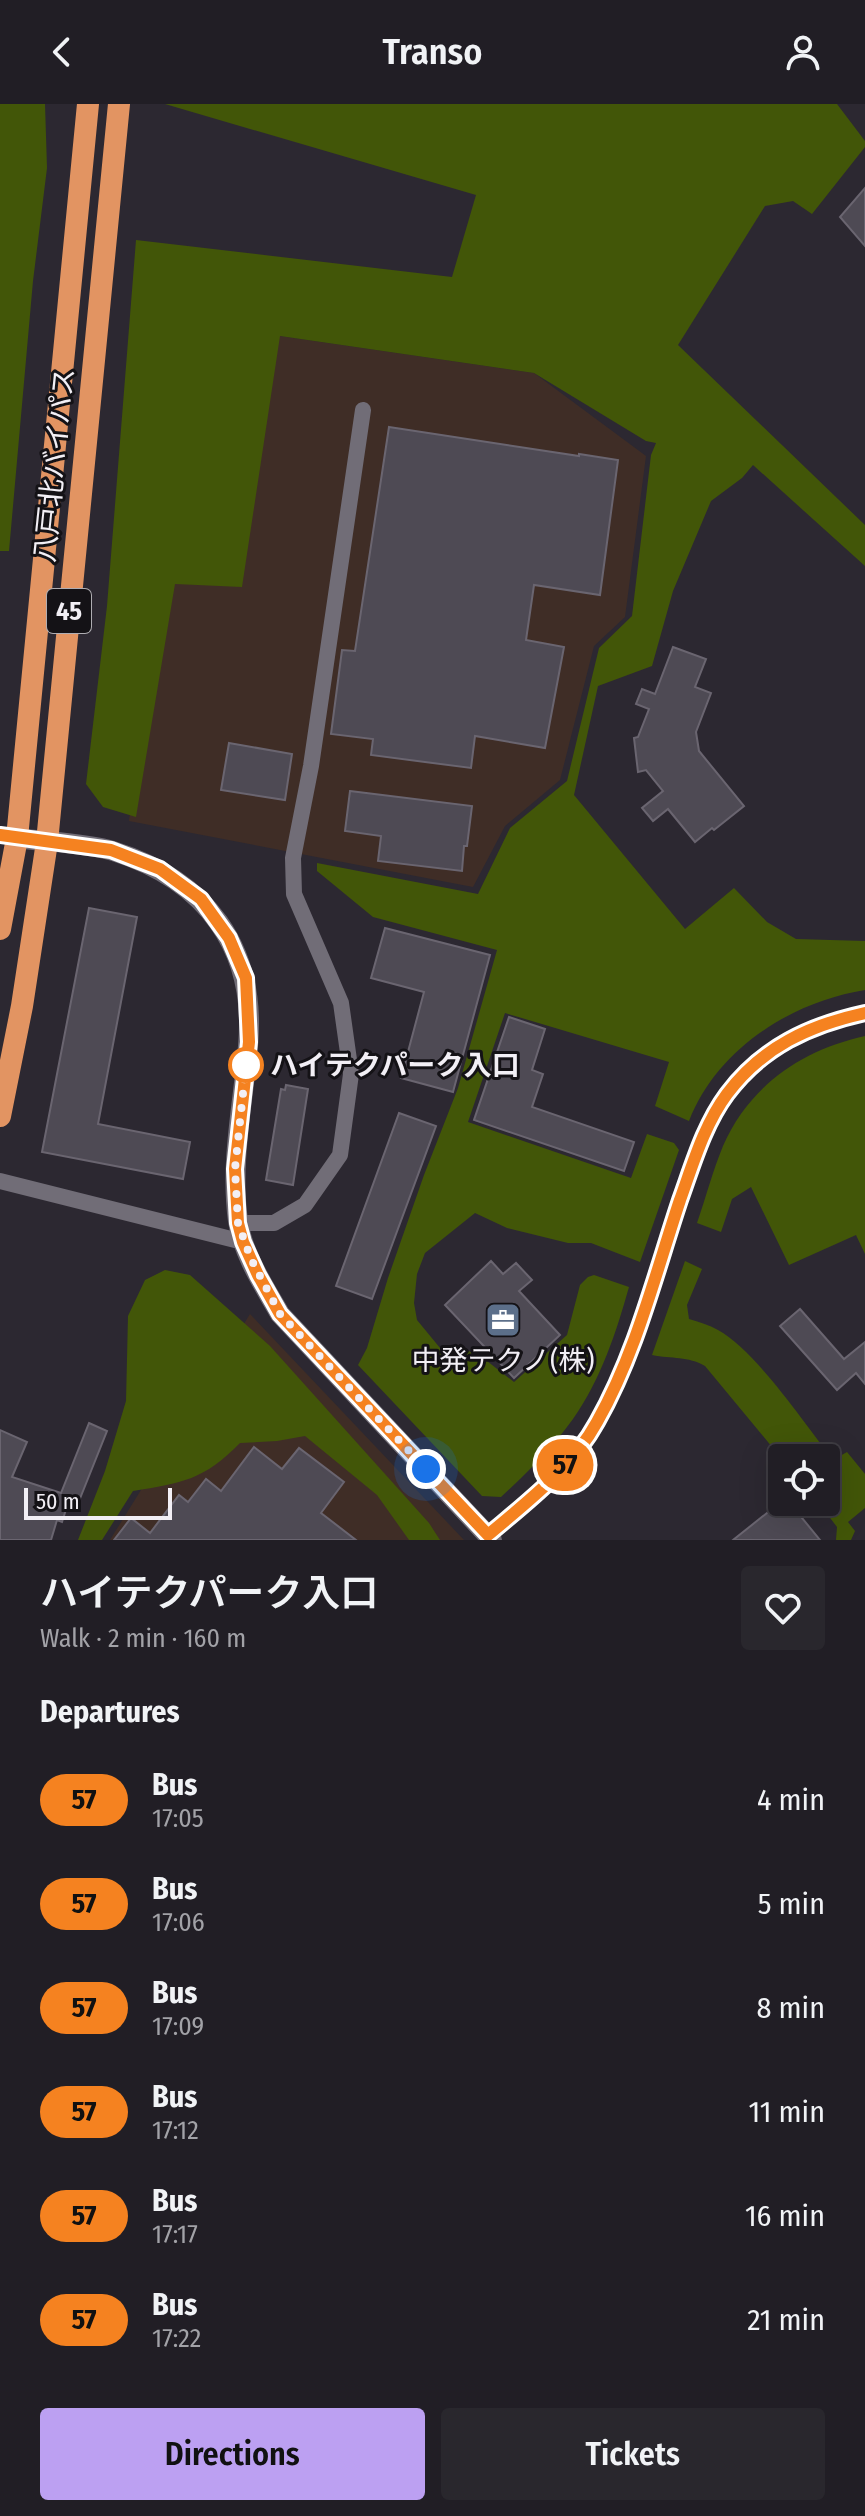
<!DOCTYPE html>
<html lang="en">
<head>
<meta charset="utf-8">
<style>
	:root { --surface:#211e25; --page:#29272d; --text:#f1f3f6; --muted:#a2a2a7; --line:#3e3c42; --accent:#bca0f2 }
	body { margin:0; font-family:"Fira Sans Condensed","Noto Sans JP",sans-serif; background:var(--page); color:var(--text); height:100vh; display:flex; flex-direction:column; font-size:30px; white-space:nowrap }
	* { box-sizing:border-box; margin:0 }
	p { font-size:26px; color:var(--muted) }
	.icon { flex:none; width:44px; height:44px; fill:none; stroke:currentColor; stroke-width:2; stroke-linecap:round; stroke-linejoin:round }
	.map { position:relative; height:1436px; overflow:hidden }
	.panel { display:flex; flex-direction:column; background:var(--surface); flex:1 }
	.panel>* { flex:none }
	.badge { padding:0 16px; border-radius:26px; font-size:28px; line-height:52px }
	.tools { position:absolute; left:768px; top:1340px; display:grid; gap:16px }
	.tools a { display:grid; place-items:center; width:72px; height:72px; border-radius:8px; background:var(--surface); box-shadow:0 8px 32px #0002,0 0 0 2px var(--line); font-size:40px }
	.scale { position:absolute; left:24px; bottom:20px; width:148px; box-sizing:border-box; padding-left:8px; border:4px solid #f2eff5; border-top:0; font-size:22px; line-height:28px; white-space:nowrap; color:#f2eff5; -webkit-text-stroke:6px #141216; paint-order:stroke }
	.you { position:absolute; width:40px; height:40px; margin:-20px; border:6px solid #fff; border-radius:50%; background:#1a73e8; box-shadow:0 0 0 12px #1a73e833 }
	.map>.badge { position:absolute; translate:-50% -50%; box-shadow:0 0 0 4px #fff }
	h2 { padding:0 40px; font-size:30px; line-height:72px }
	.round { display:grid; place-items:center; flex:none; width:84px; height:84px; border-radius:8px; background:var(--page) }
	.headline { display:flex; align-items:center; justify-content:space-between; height:136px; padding:0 40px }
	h1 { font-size:38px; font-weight:600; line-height:60px }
	.primary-button { display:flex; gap:16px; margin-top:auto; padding:16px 40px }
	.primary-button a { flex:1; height:92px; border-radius:8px; background:var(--accent); color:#111; font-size:32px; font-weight:600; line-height:92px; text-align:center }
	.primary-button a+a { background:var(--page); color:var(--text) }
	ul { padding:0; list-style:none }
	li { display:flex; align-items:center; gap:24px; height:104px; padding:0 40px }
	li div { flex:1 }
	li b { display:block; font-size:30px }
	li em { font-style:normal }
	li .badge { min-width:88px; font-weight:700; text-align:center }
	header { display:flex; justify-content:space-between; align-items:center; height:104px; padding:0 40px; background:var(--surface); font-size:36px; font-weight:600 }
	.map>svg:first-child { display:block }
</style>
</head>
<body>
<header><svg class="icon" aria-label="back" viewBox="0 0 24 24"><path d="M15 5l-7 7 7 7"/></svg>Transo<svg class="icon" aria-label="person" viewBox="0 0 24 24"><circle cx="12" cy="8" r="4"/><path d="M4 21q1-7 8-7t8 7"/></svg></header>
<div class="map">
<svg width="865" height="1436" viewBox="0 0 865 1436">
	<rect width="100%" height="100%" fill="#2c2831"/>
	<!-- industrial -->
	<g fill="#3f2d26">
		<path d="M191,216L280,232L534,269L646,352L625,513L594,542L560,676L505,722L473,783L129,717Z"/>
		<path d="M250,1210L464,1436H110Z"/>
	</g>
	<!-- green -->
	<g fill="#425608">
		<path d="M0,0H45L47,64L33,177L9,447H0Z"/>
		<path d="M165,0H837L865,37V43L812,110L793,97L765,102L678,241L865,421V462L753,361L742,374L711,397L673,487L652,562L598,582L574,691L685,825L734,784L767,818L796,835L865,837V886C791,898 717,945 689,1017L655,1002L669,958L505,909L468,1018L631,1074L647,1030L674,1039L679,1046L640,1158L591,1139H568L507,1124L475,1109L425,1149L417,1170L414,1199L417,1216L445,1250L453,1252L467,1246L487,1257L514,1278L567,1231L580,1181L588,1173L594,1171L629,1183C616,1229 601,1275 573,1315C552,1344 527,1369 501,1393L482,1392L358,1261L367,1244L388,1174L424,1071L458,984L497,846L373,813L317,767V759L478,790L510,724L567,677L599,544L632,512L651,351L656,339L646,337L534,269L280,232L242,483L175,480L136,713L103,703L86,680L107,502L136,136L452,173L476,91Z"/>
		<path d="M865,932V1150L856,1131L789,1161L751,1083L732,1095L721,1128L697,1119C706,1093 713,1066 723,1042C750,981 802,946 865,932Z"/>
		<path d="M685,1157L702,1165L687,1201L689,1215C699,1218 709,1221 718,1226C756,1247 805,1320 833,1356L847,1348L865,1370V1404L848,1418L855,1427L851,1436H836L837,1423L818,1398H826V1354L782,1355L705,1262C688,1252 672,1255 652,1251Z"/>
		<path d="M165,1166L190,1171L270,1242L429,1419L440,1436H409L377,1391L305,1332L277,1337L240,1339C204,1376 182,1379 133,1387L102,1436H78L105,1367L126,1297L128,1212L145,1176Z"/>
	</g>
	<!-- building -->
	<g fill="#4e4a54" stroke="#6a6570" stroke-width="2">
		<path d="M865,84V142L840,113Z"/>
		<path d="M389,323L579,352V350L618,356L600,491L534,481L526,536L564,543L545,644L475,632L471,664L371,651L373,635L331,630L342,546L355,547Z"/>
		<path d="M673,543L706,555L695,583L711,589L696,628L699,647L744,702L714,726L712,724L695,738L668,705L653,717L642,704L663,687L646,666L638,668L634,634L638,633L649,605L636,600L642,585L655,590Z"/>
		<path d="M229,639L292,650L285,696L221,686Z"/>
		<path d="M350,687L472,702L467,742H464L462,767L378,757L381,732L345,727Z"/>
		<path d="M89,804L137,813L98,1020L190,1038L183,1075L42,1048Z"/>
		<path d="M385,824L490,851L453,988L401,974L424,888L371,874Z"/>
		<path d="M509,913L545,925L532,966L543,970L532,1003L634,1038L624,1067L474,1016Z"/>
		<path d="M286,981L308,985L293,1081L266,1076L281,985L285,986Z"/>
		<path d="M399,1009L436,1022L372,1195L336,1182Z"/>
		<path d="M491,1157L503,1170L516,1159L532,1176L519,1187L560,1231L514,1274L445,1201Z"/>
		<path d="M800,1205L844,1255L865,1238V1280L856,1269L837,1286L780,1222Z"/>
		<path d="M89,1319L107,1327L79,1397L70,1393L62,1418L57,1416L51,1436H0V1326L27,1338L12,1373L61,1389Z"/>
		<path d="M254,1343L282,1365L299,1344L344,1378L321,1409L356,1436H114L131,1414L150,1429L179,1391L188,1398L206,1375L221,1387Z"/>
		<path d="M782,1397L789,1398L820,1436H733Z"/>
	</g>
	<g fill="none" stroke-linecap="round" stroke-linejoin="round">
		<!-- minor -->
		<g stroke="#716d77" stroke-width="16">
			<path d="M0,731L17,734"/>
			<path d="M0,1077L243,1138"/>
			<path d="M238,1119H274L305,1101L340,1051L351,970L341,899L294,790L293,754L311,662L363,306"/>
			<path d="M488,1431C527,1398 572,1364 597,1318C635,1250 654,1174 678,1102C691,1064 703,1023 727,990C762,943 810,921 865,909"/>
		</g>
		<!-- tertiary -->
		<path stroke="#716d77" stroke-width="20" d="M17,734C46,738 86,739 113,747C206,776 257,844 248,942C243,1001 230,1058 238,1117C243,1151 264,1182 280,1210L492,1436"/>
		<!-- trunk -->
		<g stroke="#e29462" stroke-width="22">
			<path d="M0,825L17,734L88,0"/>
			<path d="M0,1012L22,902L47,738L119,0"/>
		</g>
	</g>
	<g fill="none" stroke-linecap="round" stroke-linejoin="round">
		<defs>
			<path id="line" d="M0,731L111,746L160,765L201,795L229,834L246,874L249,938L235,1065L238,1119L243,1138L258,1171L280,1210L488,1431C527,1398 572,1364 597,1318C636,1249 655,1171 680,1096C693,1060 704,1021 727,990C762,943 810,921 865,909"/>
		</defs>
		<!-- line casing -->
		<use href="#line" stroke="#fff" stroke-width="18"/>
		<!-- line -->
		<use href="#line" stroke="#f58220" stroke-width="12"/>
		<!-- walk -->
		<path stroke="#f2eff5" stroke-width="8" stroke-dasharray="0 14.4" d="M246,961L235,1065L238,1119L251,1155L280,1210L426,1365"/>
	</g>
	<!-- icons -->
	<defs>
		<symbol id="office-square" viewBox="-11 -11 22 22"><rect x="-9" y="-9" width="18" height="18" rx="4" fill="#5c6f8a" stroke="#141216"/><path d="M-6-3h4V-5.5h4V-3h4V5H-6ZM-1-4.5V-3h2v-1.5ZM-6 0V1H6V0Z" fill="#fff"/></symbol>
	</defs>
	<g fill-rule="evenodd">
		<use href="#office-square" x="483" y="1196" width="40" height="40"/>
	</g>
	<!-- markers -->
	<circle fill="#fff" stroke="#f58220" stroke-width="4" cx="246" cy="961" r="16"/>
	<g text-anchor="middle" stroke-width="6" stroke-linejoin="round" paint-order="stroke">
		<!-- shield labels -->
		<rect fill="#141216" stroke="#afadb2" stroke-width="2" x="47" y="485" width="44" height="44" rx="6"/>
		<g font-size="26" font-weight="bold" fill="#f2eff5">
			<text x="69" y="516">45</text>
		</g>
		<!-- street labels -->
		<g font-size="28" fill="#f2eff5" stroke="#141216">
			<text transform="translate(54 361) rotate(-84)" y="10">八戸北バイパス</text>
		</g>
		<!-- stop labels -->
		<g font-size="28" font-weight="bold" fill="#f2eff5" stroke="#141216" text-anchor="start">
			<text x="270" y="971">ハイテクパーク入口</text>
		</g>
		<!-- poi labels -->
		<g font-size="28" fill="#f2eff5" stroke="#141216">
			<text x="503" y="1266">中発テクノ(株)</text>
		</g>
	</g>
</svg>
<div class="tools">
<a><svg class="icon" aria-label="locate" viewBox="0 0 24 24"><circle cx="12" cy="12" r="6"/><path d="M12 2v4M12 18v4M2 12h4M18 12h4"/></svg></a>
</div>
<div class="scale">50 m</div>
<div class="you" style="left:426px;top:1365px"></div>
<b class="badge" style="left:565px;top:1361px;background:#f58220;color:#111">57</b>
</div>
<section class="panel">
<div class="headline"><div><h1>ハイテクパーク入口</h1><p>Walk · 2 min · 160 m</p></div><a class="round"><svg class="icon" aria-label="heart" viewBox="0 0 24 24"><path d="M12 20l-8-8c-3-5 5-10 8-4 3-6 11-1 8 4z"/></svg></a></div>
<h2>Departures</h2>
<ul>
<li><span class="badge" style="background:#f58220;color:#111">57</span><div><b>Bus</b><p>17:05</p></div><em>4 min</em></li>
<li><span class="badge" style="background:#f58220;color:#111">57</span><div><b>Bus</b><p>17:06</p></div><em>5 min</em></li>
<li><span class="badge" style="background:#f58220;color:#111">57</span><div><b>Bus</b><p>17:09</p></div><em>8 min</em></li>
<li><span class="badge" style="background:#f58220;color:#111">57</span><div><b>Bus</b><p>17:12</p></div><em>11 min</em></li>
<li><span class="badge" style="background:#f58220;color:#111">57</span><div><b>Bus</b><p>17:17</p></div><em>16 min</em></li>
<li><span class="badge" style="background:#f58220;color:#111">57</span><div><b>Bus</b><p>17:22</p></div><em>21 min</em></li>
</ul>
<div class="primary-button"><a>Directions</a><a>Tickets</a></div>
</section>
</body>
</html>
